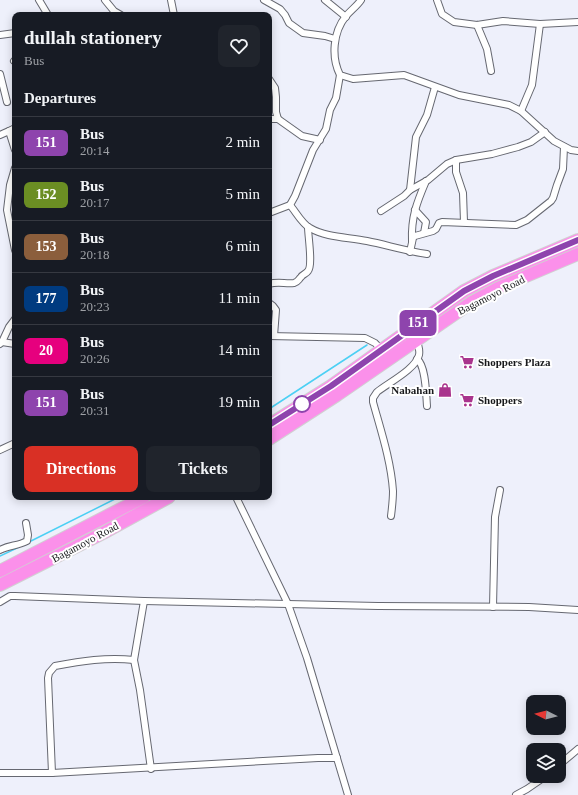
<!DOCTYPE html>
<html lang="en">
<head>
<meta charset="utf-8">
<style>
	:root { --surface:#171b24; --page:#20242c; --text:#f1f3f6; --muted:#9ea1a6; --line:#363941; --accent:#d93025 }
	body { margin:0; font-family:Georgia,serif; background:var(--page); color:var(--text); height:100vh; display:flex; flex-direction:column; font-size:15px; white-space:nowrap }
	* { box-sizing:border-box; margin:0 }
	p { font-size:13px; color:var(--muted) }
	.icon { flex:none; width:22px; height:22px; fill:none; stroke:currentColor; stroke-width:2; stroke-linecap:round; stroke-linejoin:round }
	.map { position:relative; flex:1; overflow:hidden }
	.details { position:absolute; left:12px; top:12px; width:260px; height:488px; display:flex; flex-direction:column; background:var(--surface); border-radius:8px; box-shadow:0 2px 10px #0003 }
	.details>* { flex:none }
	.badge { padding:0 8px; border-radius:6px; font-size:14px; line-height:26px }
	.needle { width:26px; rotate:276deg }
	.buttons { position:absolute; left:526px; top:695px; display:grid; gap:8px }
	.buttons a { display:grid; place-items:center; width:40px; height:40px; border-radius:8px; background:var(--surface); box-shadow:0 2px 10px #0003; font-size:20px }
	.map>.badge { position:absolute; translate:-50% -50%; box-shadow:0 0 0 2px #fff }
	h2 { padding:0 12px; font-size:15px; line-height:36px }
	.round { display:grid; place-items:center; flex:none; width:42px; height:42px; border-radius:8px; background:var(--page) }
	.summary { display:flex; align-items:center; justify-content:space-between; height:68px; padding:0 12px }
	h1 { font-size:19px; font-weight:700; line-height:30px }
	.button { display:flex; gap:8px; margin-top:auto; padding:8px 12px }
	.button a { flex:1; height:46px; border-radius:8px; background:var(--accent); color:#fff; font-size:16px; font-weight:700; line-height:46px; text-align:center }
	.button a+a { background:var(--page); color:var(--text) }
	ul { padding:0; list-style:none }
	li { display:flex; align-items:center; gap:12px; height:52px; padding:0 12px; border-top:1px solid var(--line) }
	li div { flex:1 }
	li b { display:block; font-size:15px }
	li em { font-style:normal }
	li .badge { min-width:44px; font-weight:700; text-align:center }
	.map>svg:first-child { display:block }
</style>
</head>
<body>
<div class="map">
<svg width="578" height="795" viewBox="0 0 578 795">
	<rect width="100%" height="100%" fill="#eef0fb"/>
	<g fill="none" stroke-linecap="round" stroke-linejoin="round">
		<!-- stream -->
		<g stroke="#4cd0f4" stroke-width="1.5">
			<path d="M269,409L367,345"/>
			<path d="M29,542L119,497"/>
			<path d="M0,556L19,547"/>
		</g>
		<defs>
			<g id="street">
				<path d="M39,0L48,15"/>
				<path d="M105,0L114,11L121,15"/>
				<path d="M171,0L174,15"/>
				<path d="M264,0L280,9L285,15L289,23L303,33L325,36L335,39"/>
				<path d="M325,0L346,17"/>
				<path d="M361,0C357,6 351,10 346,16C333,32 331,57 340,75L353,79L404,75L459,95L509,105L521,111L554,141L571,150L578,151"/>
				<path d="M437,0L442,14L454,22L477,25L503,21L540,24L578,22"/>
				<path d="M477,25L487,49L491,71"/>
				<path d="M0,35L15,33"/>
				<path d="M14,61L15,60"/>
				<path d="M0,74L7,102"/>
				<path d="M340,75L336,98L330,110L326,129L313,150L295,196L290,205C296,212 302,224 310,228C327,238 349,237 367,241C387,245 406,251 427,254"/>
				<path d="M269,79L275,88L276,97V112L278,119L302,136L320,140"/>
				<path d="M521,111L532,85L540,24"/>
				<path d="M269,119H278"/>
				<path d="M15,128L9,131L15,150"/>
				<path d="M0,135L9,131"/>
				<path d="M456,160V172L463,193L464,222"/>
				<path d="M15,168L10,185L7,210L15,250"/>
				<path d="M410,190L428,180L447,164L456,160L492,154L518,147L531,142L545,132"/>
				<path d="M415,210L426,222L424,233"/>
				<path d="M381,211L404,196L410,190L416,137L427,115L435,87"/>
				<path d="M269,213L290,205"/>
				<path d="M412,241C411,217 417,202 426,181"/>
				<path d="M410,252L413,238L415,236L433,231L436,229L439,223L442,222L516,225L527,220L551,201L553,198L557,185L563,169L564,147"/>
				<path d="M269,284C278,281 285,284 294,283C298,282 298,280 301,277C303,274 306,274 308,271C313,265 308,236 308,227"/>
				<path d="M269,303L273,306L276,310L274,336"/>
				<path d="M269,336L365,338L375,343L381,349"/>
				<path d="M2,342L15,344"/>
				<path d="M0,344L2,342L9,327L15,319"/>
				<path d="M417,359C426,366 426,394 427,406"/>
				<path d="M0,450L15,443"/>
				<path d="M236,497L288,604L307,658L348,795"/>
				<path d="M391,516C392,508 393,499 393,491C391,461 381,431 373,402V398L377,392C388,383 416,369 419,355C420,350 418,344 416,340"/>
				<path d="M0,550C9,545 18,546 27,541L28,535L26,523"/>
				<path d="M144,601L134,660L140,690L151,769"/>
				<path d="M0,602L10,596H15L144,601L378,606L529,607L578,610"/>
				<path d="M493,607L495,517L500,490"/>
				<path d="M559,765L578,749"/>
				<path d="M0,773H52L318,758H337"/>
				<path d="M52,773L48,678L49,673L55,666C81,661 107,657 134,660"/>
				<path d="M516,795L527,789L546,776"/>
			</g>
			<g id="highway">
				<path d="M269,425L331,386L464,291L493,276L578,240"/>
				<path d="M269,439L337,395L472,302L498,288L578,254"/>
				<path d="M0,571L144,497"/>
				<path d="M0,585L103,533L169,497"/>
			</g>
		</defs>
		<!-- street casing -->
		<use href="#street" stroke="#666871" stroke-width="8"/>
		<!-- highway casing -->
		<use href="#highway" stroke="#d1d1d2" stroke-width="14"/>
		<!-- street -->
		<use href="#street" stroke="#fff" stroke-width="6"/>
		<!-- highway -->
		<use href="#highway" stroke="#fb90ea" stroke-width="12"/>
	</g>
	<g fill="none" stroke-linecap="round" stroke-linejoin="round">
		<defs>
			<path id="line" d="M269,425L331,386L464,291L493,276L578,240"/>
		</defs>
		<!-- line casing -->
		<use href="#line" stroke="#fff" stroke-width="9"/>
		<!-- line -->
		<use href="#line" stroke="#8e44ad" stroke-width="6"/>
	</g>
	<!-- icons -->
	<defs>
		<symbol id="supermarket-bare" viewBox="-9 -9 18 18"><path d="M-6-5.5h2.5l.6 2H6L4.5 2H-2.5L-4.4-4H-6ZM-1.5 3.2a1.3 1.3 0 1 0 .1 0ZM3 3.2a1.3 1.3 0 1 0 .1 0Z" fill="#a9348d" stroke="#fff" stroke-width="2.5" paint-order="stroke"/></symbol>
		<symbol id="shop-bare" viewBox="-9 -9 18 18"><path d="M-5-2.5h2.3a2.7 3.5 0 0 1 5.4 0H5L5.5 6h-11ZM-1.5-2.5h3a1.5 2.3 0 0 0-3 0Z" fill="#a9348d" stroke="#fff" stroke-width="2.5" paint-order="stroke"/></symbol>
	</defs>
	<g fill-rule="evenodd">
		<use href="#supermarket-bare" x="457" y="352" width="20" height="20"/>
		<use href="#shop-bare" x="435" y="380" width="20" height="20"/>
		<use href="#supermarket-bare" x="457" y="390" width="20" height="20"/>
	</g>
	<!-- markers -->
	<circle fill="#fff" stroke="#8e44ad" stroke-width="2" cx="302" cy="404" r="8"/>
	<g text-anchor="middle" stroke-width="4" stroke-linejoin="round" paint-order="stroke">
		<!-- street labels -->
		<g font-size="11" fill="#18191c" stroke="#fff">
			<text transform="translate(491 295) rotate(-27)" y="4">Bagamoyo Road</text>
			<text transform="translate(85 542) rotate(-28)" y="4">Bagamoyo Road</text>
		</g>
		<!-- poi labels -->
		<g font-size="11" font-weight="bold" fill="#18191c" stroke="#fff" text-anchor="start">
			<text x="478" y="366">Shoppers Plaza</text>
			<text x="434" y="394" text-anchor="end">Nabahan</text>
			<text x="478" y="404">Shoppers</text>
		</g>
	</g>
</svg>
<div class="buttons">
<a><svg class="needle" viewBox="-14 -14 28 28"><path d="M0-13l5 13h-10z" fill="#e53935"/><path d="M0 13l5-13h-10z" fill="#9ea1a6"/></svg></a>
<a><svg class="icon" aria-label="layers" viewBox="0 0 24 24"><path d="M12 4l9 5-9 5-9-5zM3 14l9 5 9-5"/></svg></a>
</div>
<b class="badge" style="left:418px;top:323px;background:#8e44ad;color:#fff">151</b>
<section class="details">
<div class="summary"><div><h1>dullah stationery</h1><p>Bus</p></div><a class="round"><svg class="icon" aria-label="heart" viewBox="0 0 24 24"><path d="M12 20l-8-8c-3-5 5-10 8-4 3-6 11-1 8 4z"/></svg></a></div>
<h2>Departures</h2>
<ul>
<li><span class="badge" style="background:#8e44ad;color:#fff">151</span><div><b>Bus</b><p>20:14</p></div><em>2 min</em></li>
<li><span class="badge" style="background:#6b8e23;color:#fff">152</span><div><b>Bus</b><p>20:17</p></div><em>5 min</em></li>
<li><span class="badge" style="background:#8b5e3c;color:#fff">153</span><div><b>Bus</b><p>20:18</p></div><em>6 min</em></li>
<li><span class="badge" style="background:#003b80;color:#fff">177</span><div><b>Bus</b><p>20:23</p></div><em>11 min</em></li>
<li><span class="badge" style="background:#e6007e;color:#fff">20</span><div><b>Bus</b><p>20:26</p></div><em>14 min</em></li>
<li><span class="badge" style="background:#8e44ad;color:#fff">151</span><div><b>Bus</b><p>20:31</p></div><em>19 min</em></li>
</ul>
<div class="button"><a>Directions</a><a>Tickets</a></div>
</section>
</div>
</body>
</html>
